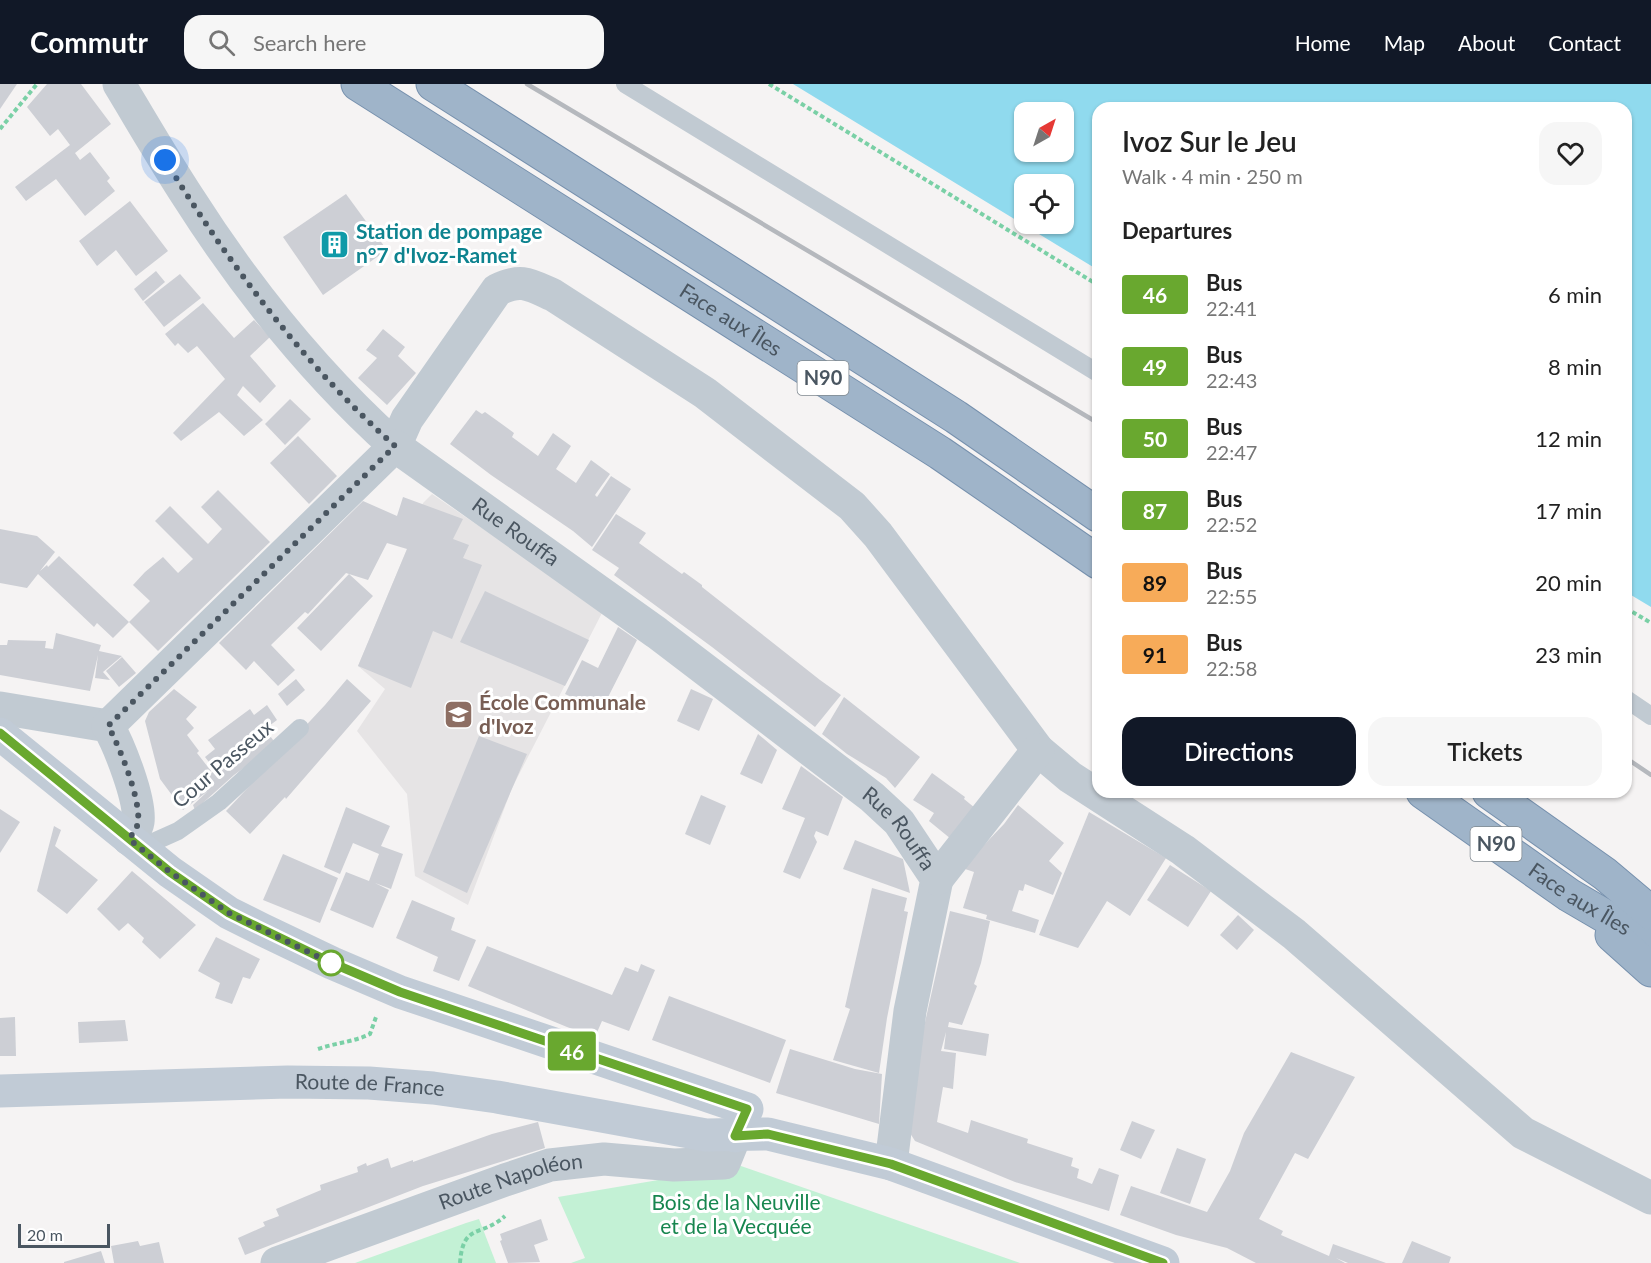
<!DOCTYPE html>
<html lang="en">
<head>
<meta charset="utf-8">
<style>
	:root { --surface:#fff; --page:#f6f6f6; --text:#222; --muted:#767676; --accent:#111827 }
	body { margin:0; font-family:Lato,sans-serif; background:var(--page); color:var(--text); height:100vh; display:flex; flex-direction:column; font-size:22px; white-space:nowrap }
	* { box-sizing:border-box; margin:0 }
	p { font-size:20px; color:var(--muted) }
	.icon { flex:none; width:33px; height:33px; fill:none; stroke:currentColor; stroke-width:2; stroke-linecap:round; stroke-linejoin:round }
	.map { position:relative; flex:1; overflow:hidden }
	.side { position:absolute; left:1092px; top:18px; width:540px; height:696px; display:flex; flex-direction:column; background:var(--surface); border-radius:18px; box-shadow:0 2px 4px #0004 }
	.side>* { flex:none }
	.badge { padding:0 12px; border-radius:4px; font-size:21px; line-height:39px }
	.needle { width:39px; rotate:39deg }
	.controls { position:absolute; left:1014px; top:18px; display:grid; gap:12px }
	.controls a { display:grid; place-items:center; width:60px; height:60px; border-radius:12px; background:var(--surface); box-shadow:0 2px 4px #0004; font-size:30px }
	.scale { position:absolute; left:18px; bottom:15px; width:92px; box-sizing:border-box; padding-left:6px; border:3px solid #4a5661; border-top:0; font-size:16px; line-height:21px; white-space:nowrap; color:#4a5661; -webkit-text-stroke:4px #fff; paint-order:stroke }
	.you { position:absolute; width:30px; height:30px; margin:-15px; border:4px solid #fff; border-radius:50%; background:#1a73e8; box-shadow:0 0 0 9px #1a73e833 }
	.map>.badge { position:absolute; translate:-50% -50%; box-shadow:0 0 0 3px #fff }
	h2 { padding:0 30px; font-size:22px; line-height:54px }
	.round { display:grid; place-items:center; flex:none; width:63px; height:63px; border-radius:18px; background:var(--page) }
	.head { display:flex; align-items:center; justify-content:space-between; height:102px; padding:0 30px }
	h1 { font-size:28px; font-weight:600; line-height:45px }
	.button { display:flex; gap:12px; margin-top:auto; padding:12px 30px }
	.button a { flex:1; height:69px; border-radius:18px; background:var(--accent); color:#fff; font-size:24px; font-weight:600; line-height:69px; text-align:center }
	.button a+a { background:var(--page); color:var(--text) }
	ul { padding:0; list-style:none }
	li { display:flex; align-items:center; gap:18px; height:72px; padding:0 30px }
	li div { flex:1 }
	li b { display:block; font-size:22px }
	li em { font-style:normal }
	li .badge { min-width:66px; font-weight:700; text-align:center }
	header { display:flex; align-items:center; gap:36px; box-sizing:border-box; height:84px; padding:0 30px; background:var(--accent); color:#fff }
	header strong { font-size:28px }
	nav { display:flex; gap:33px; margin-inline-start:auto; font-size:21px }
	.search { width:420px; height:54px; background:var(--page); display:flex; align-items:center; gap:15px; box-sizing:border-box; padding:0 21px; border-radius:18px; color:var(--muted); font-size:22px }
	.map>svg:first-child { display:block }
</style>
</head>
<body>
<header>
<strong>Commutr</strong>
<div class="search"><svg class="icon" aria-label="search" viewBox="0 0 24 24"><circle cx="10" cy="10" r="6"/><path d="M15 15l6 6"/></svg>Search here</div>
<nav><a>Home</a><a>Map</a><a>About</a><a>Contact</a></nav>
</header>
<div class="map">
<svg width="1651" height="1179" viewBox="0 0 1651 1179">
	<rect width="100%" height="100%" fill="#f5f3f3"/>
	<!-- education -->
	<path fill="#e6e4e5" d="M432,410L603,527L512,704L468,821L415,792L407,710L357,647L385,605L358,582L407,465L423,419Z"/>
	<!-- green -->
	<g fill="#c3f1d5">
		<path d="M741,1082L1020,1179H571L585,1174L558,1113Z"/>
		<path d="M479,1135L496,1179H355L466,1139Z"/>
	</g>
	<!-- water -->
	<path fill="#90daee" fill-rule="evenodd" d="M793,0H1651V523L1626,508V24H1098V186ZM1024,28H1064V68H1024ZM1024,100H1064V140H1024Z"/>
	<!-- building -->
	<g fill="#cdcfd5">
		<path d="M0,0H17L0,25Z"/>
		<path d="M47,0H81L111,40L75,69L80,76L90,68L110,94L107,97L115,107L85,132L56,95L26,117L15,103L70,61L58,45L50,52L27,23Z"/>
		<path d="M346,110L387,166L323,211L283,153Z"/>
		<path d="M130,117L168,167L136,192L116,166L97,182L79,157Z"/>
		<path d="M156,187L165,198L143,217L134,205Z"/>
		<path d="M180,190L201,214L164,243L144,218Z"/>
		<path d="M203,219L234,254L254,236L270,253L250,272L276,302L260,319L243,302L237,311L263,336L244,352L219,328L181,357L173,349L225,295L197,262L188,269L178,259L175,262L165,250Z"/>
		<path d="M383,245L405,263L398,272L416,289L387,321L358,294L377,274L366,266Z"/>
		<path d="M290,315L311,335L285,361L265,340Z"/>
		<path d="M476,326L482,330L485,328L499,338L514,349L512,353L538,372L553,349L571,362L556,385L576,399L591,376L610,390L595,411L597,413L611,392L631,405L592,463L573,447L491,391L450,360Z"/>
		<path d="M298,352L337,392L309,420L270,379Z"/>
		<path d="M218,406L270,458L158,567L129,538L113,554L97,539L94,543L38,490L27,504L0,499V445L37,452L55,468L40,487L47,481L48,483L59,472L129,538L150,517L133,501L145,488L163,473L178,489L193,475L155,437L170,422L208,460L222,445L201,423Z"/>
		<path d="M403,413L463,435L453,455L469,461L463,474L482,481L452,555L433,547L411,604L358,582L407,465L387,459L368,496L349,490L373,512L321,567L297,544L349,490L346,489L308,530L305,528L271,561L295,586L278,602L254,577L246,586L219,559L363,417L397,432Z"/>
		<path d="M616,430L646,449L639,459L682,490L684,488L702,501V503L820,596L841,611L815,643L712,563L614,491L619,484L592,466Z"/>
		<path d="M485,507L589,556L565,602L460,558Z"/>
		<path d="M618,543L637,556L601,627L565,610L582,576L598,584Z"/>
		<path d="M56,549L101,561L99,567L122,572L103,588L110,596L95,594L98,571L90,607L0,591V561H7L8,556L46,557L45,564L53,565Z"/>
		<path d="M122,573L136,589L119,603L106,587Z"/>
		<path d="M296,595L305,606L287,622L278,610Z"/>
		<path d="M347,595L371,617L286,715L285,713L250,750L226,727L325,621Z"/>
		<path d="M174,605L197,623L186,635L194,644L187,651L199,667L197,669L211,687L205,693L212,703L214,701L207,693L215,686L205,673L215,665L208,656L250,625L254,631L267,621L277,636L265,645L276,660L234,691L195,726L193,721L208,707L183,726L160,695L145,637L149,628Z"/>
		<path d="M691,605L713,615L699,647L677,637Z"/>
		<path d="M844,613L920,673L895,704L886,694L847,670L822,650Z"/>
		<path d="M758,650L777,666L762,700L740,690Z"/>
		<path d="M479,652L527,670L467,809L423,788Z"/>
		<path d="M801,682L843,713L828,752L816,747L814,752L817,758L800,795L783,788L805,734L782,725Z"/>
		<path d="M932,689L965,713L964,715L975,724L951,755L929,737L934,729L913,716Z"/>
		<path d="M701,711L726,722L710,761L685,750Z"/>
		<path d="M1018,721L1064,759L1049,777L1062,789L1053,811L1025,800L1023,807L1019,806L1012,827L1039,836L1035,849L986,835L987,831L963,824L974,788L962,784L1004,740Z"/>
		<path d="M346,723L390,742L381,762L403,770L391,805L375,799L389,806L373,844L330,826L346,788L369,797L379,770L353,759L340,790L324,783Z"/>
		<path d="M0,725L20,738L0,769Z"/>
		<path d="M1089,728L1166,774L1130,832L1107,817L1078,864L1039,851Z"/>
		<path d="M54,742L61,746L55,762L98,796L67,830L37,807Z"/>
		<path d="M855,756L903,775L910,809L843,785Z"/>
		<path d="M283,770L338,794L320,839L263,816Z"/>
		<path d="M1170,781L1211,807L1188,843L1147,816Z"/>
		<path d="M132,787L196,841L160,875L142,858L144,854L128,839L119,847L97,825Z"/>
		<path d="M872,804L907,814L904,827L908,828L887,934L879,989L833,976L850,925L845,923Z"/>
		<path d="M412,816L455,834L451,846L476,856L459,897L433,887L438,873L396,854Z"/>
		<path d="M950,827L990,837L981,879L974,900L977,902L962,941L949,938L948,943L989,950L986,972L944,965L946,948L941,967L956,969L953,1005L943,1003L937,1038L968,1049L971,1036L1028,1055L1027,1059L1073,1074L1071,1082L1079,1085L1077,1094L1092,1100L1099,1084L1119,1091L1109,1127L1015,1098L915,1057L910,1049L919,965Z"/>
		<path d="M1238,831L1254,846L1237,866L1220,851Z"/>
		<path d="M216,853L260,875L250,895L243,893L232,920L215,914L220,899L198,887Z"/>
		<path d="M487,862L612,911L625,883L638,888L641,880L655,886L629,947L602,937L595,953L567,943L468,902Z"/>
		<path d="M669,912L786,956L770,999L652,956Z"/>
		<path d="M15,933L16,972H0V934Z"/>
		<path d="M125,936L128,957L79,959L78,938Z"/>
		<path d="M790,965L855,985L882,990L879,1040L776,1009Z"/>
		<path d="M1291,968L1355,993L1308,1075L1295,1069L1259,1135L1283,1147L1281,1151L1329,1172L1333,1160L1386,1179H1348L1336,1174L1345,1179H1256L1227,1164L1176,1151L1120,1131L1131,1102L1207,1128L1230,1087L1244,1049Z"/>
		<path d="M1132,1037L1155,1046L1141,1075L1120,1066Z"/>
		<path d="M538,1038L545,1064L423,1102L245,1171L238,1154L265,1142L263,1138L279,1132L276,1125L321,1106L320,1101L358,1088L357,1083L366,1079L367,1082L388,1074L391,1084L413,1076V1078L492,1050Z"/>
		<path d="M1177,1064L1206,1075L1190,1120L1160,1109Z"/>
		<path d="M541,1135L548,1156L534,1161L540,1178L508,1179L500,1157L502,1156L500,1150Z"/>
		<path d="M138,1157L140,1162L159,1158L164,1179H114L111,1162Z"/>
		<path d="M1412,1157L1451,1173L1449,1179H1402Z"/>
		<path d="M101,1167L105,1179H64V1178Z"/>
	</g>
	<g fill="none" stroke-linecap="round" stroke-linejoin="round">
		<defs>
			<g id="trunk">
				<path id="s4" d="M358,0L940,369L1098,478"/>
				<path d="M433,0L956,333L1098,431"/>
				<path id="s5" d="M1423,708L1569,811L1651,859"/>
				<path d="M1489,708L1605,790L1651,829"/>
				<path d="M1612,851L1651,886"/>
			</g>
		</defs>
		<!-- trunk casing -->
		<use href="#trunk" stroke="#7690ad" stroke-width="35"/>
		<!-- path -->
		<g stroke="#7ad0a6" stroke-width="4" stroke-dasharray="4.5 3" stroke-linecap="butt">
			<path d="M769,0L1098,201"/>
			<path d="M0,45L37,0"/>
			<path d="M1626,524L1651,539"/>
			<path d="M318,965C335,959 354,958 370,950L376,933"/>
			<path d="M460,1179C463,1138 481,1154 505,1132"/>
		</g>
		<!-- service -->
		<g stroke="#c1cad2" stroke-width="18">
			<path d="M625,0L1098,289"/>
			<path d="M1626,615L1651,632"/>
			<path d="M140,764L178,747L219,718L300,644"/>
		</g>
		<!-- minor -->
		<g stroke="#c1cad2" stroke-width="33">
			<path d="M119,0C142,38 164,76 188,113C246,204 315,290 395,362L407,335L497,206C521,194 529,200 553,211L705,309L852,422L878,451L1038,666L1070,693L1183,766L1294,850L1523,1049L1651,1114"/>
			<path d="M0,624L108,642C119,661 141,716 138,738C137,745 133,749 129,755"/>
			<path id="s1" d="M108,642L395,362L657,549L872,713L899,738L937,795L910,927L891,1080"/>
			<path d="M937,795L1038,666"/>
			<path id="s2" d="M277,1179L505,1096L550,1081L604,1075L674,1081L724,1079L735,1052"/>
		</g>
		<!-- secondary -->
		<g stroke="#c1cbd6" stroke-width="33">
			<path d="M0,650L170,788L229,829L261,845L332,879L400,908L747,1025L735,1052"/>
			<path id="s3" d="M0,1007L288,998L369,999L433,1004L497,1013L706,1051L768,1050L891,1080L1163,1179"/>
		</g>
		<!-- trunk -->
		<use href="#trunk" stroke="#9fb4c9" stroke-width="33"/>
		<!-- rail -->
		<g stroke="#b5b8bd" stroke-width="4.5">
			<path d="M527,0L1098,339"/>
			<path d="M1626,674L1651,691"/>
		</g>
	</g>
	<g fill="none" stroke-linecap="round" stroke-linejoin="round">
		<defs>
			<path id="line" d="M0,649L170,788L229,829L245,837L332,879L400,908L747,1025L735,1052L768,1050L891,1080L1163,1179"/>
		</defs>
		<!-- line casing -->
		<use href="#line" stroke="#fff" stroke-width="14"/>
		<!-- line -->
		<use href="#line" stroke="#69a82f" stroke-width="9"/>
		<!-- walk -->
		<path stroke="#4a5661" stroke-width="6" stroke-dasharray="0 10.8" d="M165,76C229,180 304,281 395,362L108,642C119,661 141,716 138,738C137,745 133,749 129,755L170,788L229,829L331,879"/>
	</g>
	<!-- icons -->
	<defs>
		<symbol id="building-square" viewBox="-11 -11 22 22"><rect x="-9" y="-9" width="18" height="18" rx="4" fill="#0f9aa8" stroke="#fff"/><path d="M-4-6H4V6H1V3H-1V6H-4ZM-2.5-4.3h1.7v1.8h-1.7ZM.8-4.3h1.7v1.8H.8ZM-2.5-1h1.7V.8h-1.7ZM.8-1h1.7V.8H.8Z" fill="#fff"/></symbol>
		<symbol id="school-square" viewBox="-11 -11 22 22"><rect x="-9" y="-9" width="18" height="18" rx="4" fill="#8d6e63" stroke="#fff"/><path d="M0-5L7-2L0 1L-7-2ZM-4 1L0 2.5L4 1V4Q0 6-4 4Z" fill="#fff"/></symbol>
	</defs>
	<g fill-rule="evenodd">
		<use href="#building-square" x="318" y="144" width="33" height="33"/>
		<use href="#school-square" x="442" y="614" width="33" height="33"/>
	</g>
	<!-- markers -->
	<circle fill="#fff" stroke="#69a82f" stroke-width="3" cx="331" cy="879" r="12"/>
	<g text-anchor="middle" stroke-width="6" stroke-linejoin="round" paint-order="stroke">
		<!-- shield labels -->
		<g fill="#fff" stroke="#808990" stroke-width="1.5">
			<rect x="797.5" y="277" width="51" height="34" rx="4.5"/>
			<rect x="1470.5" y="743" width="51" height="34" rx="4.5"/>
		</g>
		<g font-size="20" font-weight="bold" fill="#4a5661">
			<text x="823" y="301">N90</text>
			<text x="1496" y="767">N90</text>
		</g>
		<!-- culture labels -->
		<g font-size="21" font-weight="bold" fill="#0d838f" stroke="#fff" text-anchor="start">
			<text x="356" y="155">Station de pompage<tspan x="356" dy="24">n°7 d'Ivoz-Ramet</tspan></text>
		</g>
		<!-- street labels -->
		<g font-size="21" fill="#4a5661" stroke="#fff">
			<text dy="7" stroke="none"><textPath href="#s4" startOffset="441">Face aux Îles</textPath></text>
			<text dy="7" stroke="none"><textPath href="#s1" startOffset="549">Rue Rouffa</textPath></text>
			<text transform="translate(223 680) rotate(-40)" y="7">Cour Passeux</text>
			<text dy="7" stroke="none"><textPath href="#s1" startOffset="1035">Rue Rouffa</textPath></text>
			<text dy="7" stroke="none"><textPath href="#s5" startOffset="190">Face aux Îles</textPath></text>
			<text dy="7" stroke="none"><textPath href="#s3" startOffset="370">Route de France</textPath></text>
			<text dy="7" stroke="none"><textPath href="#s2" startOffset="248">Route Napoléon</textPath></text>
		</g>
		<!-- education labels -->
		<g font-size="21" font-weight="bold" fill="#785e54" stroke="#fff" text-anchor="start">
			<text x="479" y="626">École Communale<tspan x="479" dy="24">d'Ivoz</tspan></text>
		</g>
		<!-- park labels -->
		<g font-size="21" fill="#17864f" stroke="#fff">
			<text x="736" y="1126">Bois de la Neuville<tspan x="736" dy="24">et de la Vecquée</tspan></text>
		</g>
	</g>
</svg>
<div class="controls">
<a><svg class="needle" viewBox="-14 -14 28 28"><path d="M0-13l5 13h-10z" fill="#e53935"/><path d="M0 13l5-13h-10z" fill="#767676"/></svg></a>
<a><svg class="icon" aria-label="locate" viewBox="0 0 24 24"><circle cx="12" cy="12" r="6"/><path d="M12 2v4M12 18v4M2 12h4M18 12h4"/></svg></a>
</div>
<div class="scale">20 m</div>
<div class="you" style="left:165px;top:76px"></div>
<b class="badge" style="left:572px;top:967px;background:#69a82f;color:#fff">46</b>
<section class="side">
<div class="head"><div><h1>Ivoz Sur le Jeu</h1><p>Walk · 4 min · 250 m</p></div><a class="round"><svg class="icon" aria-label="heart" viewBox="0 0 24 24"><path d="M12 20l-8-8c-3-5 5-10 8-4 3-6 11-1 8 4z"/></svg></a></div>
<h2>Departures</h2>
<ul>
<li><span class="badge" style="background:#69a82f;color:#fff">46</span><div><b>Bus</b><p>22:41</p></div><em>6 min</em></li>
<li><span class="badge" style="background:#69a82f;color:#fff">49</span><div><b>Bus</b><p>22:43</p></div><em>8 min</em></li>
<li><span class="badge" style="background:#69a82f;color:#fff">50</span><div><b>Bus</b><p>22:47</p></div><em>12 min</em></li>
<li><span class="badge" style="background:#69a82f;color:#fff">87</span><div><b>Bus</b><p>22:52</p></div><em>17 min</em></li>
<li><span class="badge" style="background:#f7ab59;color:#111">89</span><div><b>Bus</b><p>22:55</p></div><em>20 min</em></li>
<li><span class="badge" style="background:#f7ab59;color:#111">91</span><div><b>Bus</b><p>22:58</p></div><em>23 min</em></li>
</ul>
<div class="button"><a>Directions</a><a>Tickets</a></div>
</section>
</div>
</body>
</html>
